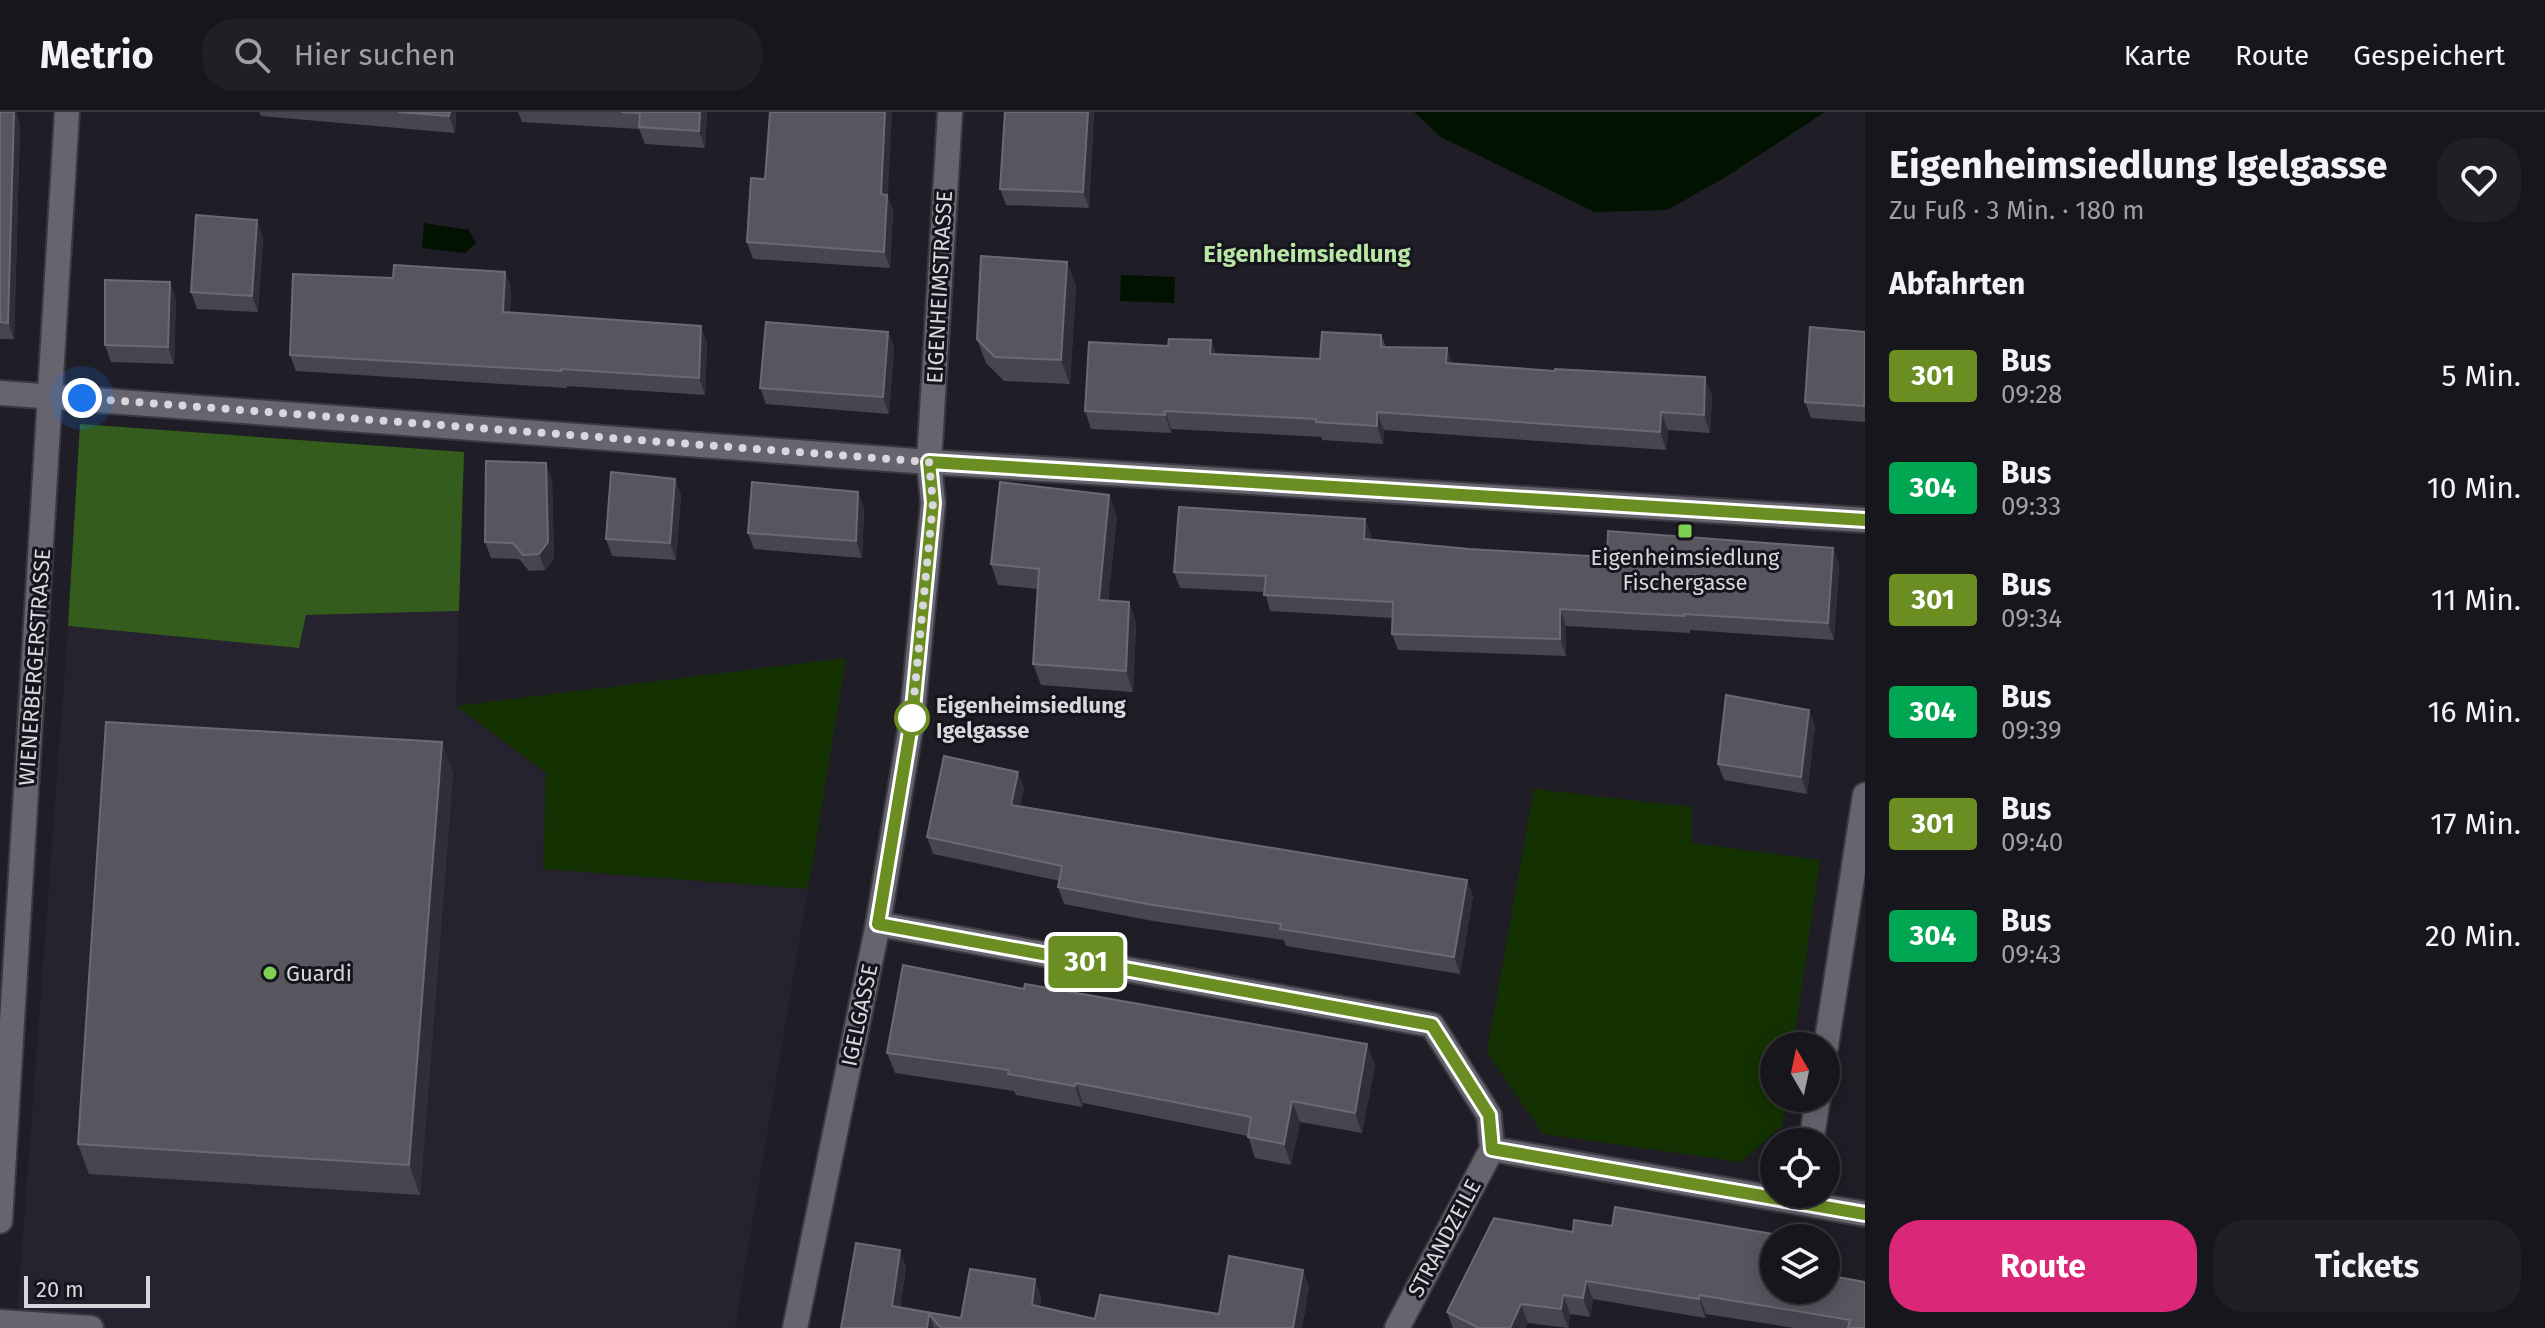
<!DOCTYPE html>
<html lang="de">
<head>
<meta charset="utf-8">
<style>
	:root { --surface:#17161c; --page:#201f25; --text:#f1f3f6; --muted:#9e9fa3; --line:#36353b; --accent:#db2777 }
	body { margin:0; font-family:"Fira Sans",sans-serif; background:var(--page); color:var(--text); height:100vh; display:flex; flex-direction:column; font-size:30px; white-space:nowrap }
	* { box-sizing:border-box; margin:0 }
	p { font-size:26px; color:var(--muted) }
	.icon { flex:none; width:44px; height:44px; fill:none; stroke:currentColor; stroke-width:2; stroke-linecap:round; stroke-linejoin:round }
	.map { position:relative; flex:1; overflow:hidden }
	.sheet { display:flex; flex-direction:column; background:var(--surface); width:680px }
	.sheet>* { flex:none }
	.badge { padding:0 16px; border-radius:6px; font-size:28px; line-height:52px }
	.needle { width:52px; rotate:351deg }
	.fabs { position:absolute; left:1760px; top:920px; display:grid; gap:16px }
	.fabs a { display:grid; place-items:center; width:80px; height:80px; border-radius:50%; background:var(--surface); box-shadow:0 4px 20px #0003,0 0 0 2px var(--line); font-size:40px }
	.scale { position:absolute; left:24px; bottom:20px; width:126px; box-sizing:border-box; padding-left:8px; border:4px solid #d8d7dd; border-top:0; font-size:22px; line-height:28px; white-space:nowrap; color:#d8d7dd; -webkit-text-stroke:6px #16141c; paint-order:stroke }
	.you { position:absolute; width:40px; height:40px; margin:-20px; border:6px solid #fff; border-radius:50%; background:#1a73e8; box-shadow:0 0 0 12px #1a73e833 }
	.map>.badge { position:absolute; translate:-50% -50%; box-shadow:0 0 0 4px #fff }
	h2 { padding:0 24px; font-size:30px; line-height:72px }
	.round { display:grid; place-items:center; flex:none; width:84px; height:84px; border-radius:32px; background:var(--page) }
	.overview { display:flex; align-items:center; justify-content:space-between; height:136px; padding:0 24px }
	h1 { font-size:38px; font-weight:700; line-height:60px }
	.action { display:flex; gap:16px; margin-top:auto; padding:16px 24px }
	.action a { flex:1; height:92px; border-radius:32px; background:var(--accent); color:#fff; font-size:32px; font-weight:700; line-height:92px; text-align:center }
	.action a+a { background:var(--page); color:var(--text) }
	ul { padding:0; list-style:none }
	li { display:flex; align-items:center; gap:24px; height:112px; padding:0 24px }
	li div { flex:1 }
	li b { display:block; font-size:30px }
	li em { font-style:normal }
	li .badge { min-width:88px; font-weight:700; text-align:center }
	header { display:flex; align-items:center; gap:48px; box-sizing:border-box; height:112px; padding:0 40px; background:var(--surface); border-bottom:2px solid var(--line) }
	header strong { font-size:38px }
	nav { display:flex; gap:44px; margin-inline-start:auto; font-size:28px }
	.search { width:560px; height:72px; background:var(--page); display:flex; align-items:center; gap:20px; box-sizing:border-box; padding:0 28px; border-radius:32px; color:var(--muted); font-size:30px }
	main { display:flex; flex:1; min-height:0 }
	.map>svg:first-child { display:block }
</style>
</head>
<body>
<header>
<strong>Metrio</strong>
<div class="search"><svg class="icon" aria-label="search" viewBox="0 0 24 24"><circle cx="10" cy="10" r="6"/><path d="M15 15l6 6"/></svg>Hier suchen</div>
<nav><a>Karte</a><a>Route</a><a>Gespeichert</a></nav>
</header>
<main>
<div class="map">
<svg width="1865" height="1216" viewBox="0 0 1865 1216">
	<rect width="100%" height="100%" fill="#1f1d25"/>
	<!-- built -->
	<path fill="#262230" d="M459,499L456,594L546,661L543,757L808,777L735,1216H16L68,514L299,536L306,503Z"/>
	<!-- green -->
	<g fill="#143201">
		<path d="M846,546L808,777L543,757L546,661L456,594Z"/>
		<path d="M1534,677L1692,695V731L1820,748L1793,934H1774V986H1786L1782,1014L1741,1050L1543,1022L1487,940Z"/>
	</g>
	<!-- forest -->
	<path fill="#345d1d" d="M80,312L464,340L459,499L306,503L299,536L68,514Z"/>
	<!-- water -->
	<g fill="#011300">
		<path d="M1414,0H1825L1724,66L1667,98L1595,100L1441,25Z"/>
		<path d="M424,111L469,118L476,131L465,141L422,136Z"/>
		<path d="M1121,163L1175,165L1174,191L1120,189Z"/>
	</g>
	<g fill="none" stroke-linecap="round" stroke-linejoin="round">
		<defs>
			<g id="street">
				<path d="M0,281L929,350L1865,408"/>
				<path d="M878,812L1432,913L1489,1003L1492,1037L1865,1102"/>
				<path d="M1826,934L1865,683"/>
				<path d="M1811,1030L1818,986"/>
				<path d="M0,1109L67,0"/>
				<path d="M0,1210L91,1216"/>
				<path d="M795,1216L878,812L912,607L933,391L929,350L950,0"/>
				<path d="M1397,1216L1492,1037"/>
			</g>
		</defs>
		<!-- street casing -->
		<use href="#street" stroke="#3b3940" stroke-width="28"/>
		<!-- street -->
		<use href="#street" stroke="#66646e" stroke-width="24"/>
	</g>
	<!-- wall -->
	<g fill="#48454f">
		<path d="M0,0H16L20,13L14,227H0Z"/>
		<path d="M259,0H456L455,21L261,4Z"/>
		<path d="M518,0H707L705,36L645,32L639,17L522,10Z"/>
		<path d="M1094,0L1089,96L1006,93L1000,77Z"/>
		<path d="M888,85L893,99L890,156L753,147L747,130Z"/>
		<path d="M263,125L258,200L197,197L191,180Z"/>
		<path d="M505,160L511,176L510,200L707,230L705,283L567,274V276L296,259L290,243L393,166Z"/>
		<path d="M1076,173L1070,272L1004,269L986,251L977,227Z"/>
		<path d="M176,187L174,252L111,250L105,233Z"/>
		<path d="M888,220L894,236L889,302L766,292L760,276Z"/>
		<path d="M1865,220V310L1811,306L1805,290Z"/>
		<path d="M1381,223L1386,235L1452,252L1712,283L1710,321L1668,318L1666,338L1384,318L1383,332L1322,328V325L1171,317V321L1091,317L1085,299L1216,243L1320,247Z"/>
		<path d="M552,367L554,447L545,458L529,459L519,447L491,446L485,430Z"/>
		<path d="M675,367L681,384L676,448L612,444L606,427Z"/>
		<path d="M858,380L864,397L862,446L754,437L748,421Z"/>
		<path d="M1117,404L1108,489L1129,490L1136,511L1133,580L1041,573L1033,552L1038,477L998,473L991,452Z"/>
		<path d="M1365,407L1371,423V428L1469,437L1607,445L1833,436L1839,453L1834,528L1690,518V521L1566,514V544L1398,538L1392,522L1393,506L1270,499L1265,480L1180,476L1174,460Z"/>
		<path d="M1815,614L1807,682L1724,668L1718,652Z"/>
		<path d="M453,660L420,1083L89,1062L78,1032Z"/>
		<path d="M1024,676L1020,694L1473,784L1460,862L1286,834L1284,828L1153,809L1064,792L1058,775L1060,769L933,742L927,725Z"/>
		<path d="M887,941L1375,953L1362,1021L1300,1010L1291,1053L1255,1046L1248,1024L1083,991L1082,995L1016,983L1014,979L895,961Z"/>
		<path d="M1612,1114L1828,1131L1835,1150L1832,1164L1865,1216H1794L1706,1202L1705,1206L1593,1187L1590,1205L1570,1202L1568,1216L1528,1211L1525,1216H1453L1447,1200L1573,1120Z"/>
		<path d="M906,1154L900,1196L961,1206L1041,1184L1040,1194L1095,1207L1219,1202L1309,1175L1302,1216H841Z"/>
	</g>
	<!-- shaded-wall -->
	<g fill="#312e38">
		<path d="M14,0H16L20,13L14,227L8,211Z"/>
		<path d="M450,0H456L455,21L449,4Z"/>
		<path d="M700,0H707L705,36L699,19Z"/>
		<path d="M885,0H892L888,85L893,99L890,156L884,140L881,82Z"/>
		<path d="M1088,0H1094L1089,96L1083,80Z"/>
		<path d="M257,108L263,125L258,200L252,184Z"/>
		<path d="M1067,150L1076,173L1070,272L1061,248Z"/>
		<path d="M505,160L511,176L509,216L503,200Z"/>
		<path d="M170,170L176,187L174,252L168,235Z"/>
		<path d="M701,214L707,230L705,283L699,266Z"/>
		<path d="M888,220L894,236L889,302L883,285Z"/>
		<path d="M1211,228L1218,246L1210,242Z"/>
		<path d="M1447,236L1453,254L1446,251Z"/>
		<path d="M1705,265L1712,283L1710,321L1704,303Z"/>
		<path d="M1165,299L1171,317V321L1165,303Z"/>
		<path d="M1377,300L1384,318L1383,332L1377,314Z"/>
		<path d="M1661,300L1668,318L1666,338L1660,320Z"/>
		<path d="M546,351L552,367L554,447L545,458L539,442Z"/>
		<path d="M675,367L681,384L676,448L670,431Z"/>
		<path d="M858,380L864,397L862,446L856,429Z"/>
		<path d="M1109,383L1117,404L1106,509L1099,488Z"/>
		<path d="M1365,407L1371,423L1370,444L1364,427Z"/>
		<path d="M1833,436L1839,453L1834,528L1828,511Z"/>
		<path d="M1129,490L1136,511L1133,580L1126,559Z"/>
		<path d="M1560,497L1566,514V544L1560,527Z"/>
		<path d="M1809,598L1815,614L1807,682L1801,665Z"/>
		<path d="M442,630L453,660L420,1083L409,1053Z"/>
		<path d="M1018,660L1024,676L1017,709L1011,693Z"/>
		<path d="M1467,768L1473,784L1460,862L1454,845Z"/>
		<path d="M1367,932L1375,953L1362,1021L1355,1001Z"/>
		<path d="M1076,971L1083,991L1082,995L1075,974Z"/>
		<path d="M1292,989L1300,1010L1291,1053L1284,1032Z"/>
		<path d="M1828,1131L1835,1150L1829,1181L1826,1172V1143Z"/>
		<path d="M900,1138L906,1154L898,1211L892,1194Z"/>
		<path d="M1303,1158L1309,1175L1302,1216H1293Z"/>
		<path d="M1035,1167L1041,1184L1038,1209L1032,1193Z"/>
		<path d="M1586,1169L1593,1187L1590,1205L1583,1186Z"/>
		<path d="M1563,1183L1570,1202L1568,1216L1561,1197Z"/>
		<path d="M1699,1183L1706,1202L1705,1206L1699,1187Z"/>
		<path d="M1521,1192L1528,1211L1525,1216H1510Z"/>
		<path d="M929,1202L934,1216H927Z"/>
	</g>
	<!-- building -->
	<g fill="#57555e" stroke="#6c6972" stroke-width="2">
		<path d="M0,0H14L8,211L0,210Z"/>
		<path d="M398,0H450L449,4Z"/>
		<path d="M621,0H700L699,19L639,15L640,1Z"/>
		<path d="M770,0H885L881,82L887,83L884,140L747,130L751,66L765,67Z"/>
		<path d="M1005,0H1088L1083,80L1000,77Z"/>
		<path d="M196,103L257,108L252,184L191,180Z"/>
		<path d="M981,144L1067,150L1061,248L995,245L977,227Z"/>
		<path d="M394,153L505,160L503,200L701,214L699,266L561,257V259L290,243L293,162L393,166Z"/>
		<path d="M105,168L170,170L168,235L105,233Z"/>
		<path d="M766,210L888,220L883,285L760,276Z"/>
		<path d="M1810,215L1865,220V278L1864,294L1805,290Z"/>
		<path d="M1322,220L1381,223V235L1447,236L1446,251L1555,259V257L1705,265L1704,303L1661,300L1660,320L1377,300V314L1316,310V307L1165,299V303L1085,299L1089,230L1168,234L1169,227L1211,228L1210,242L1320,247Z"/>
		<path d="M486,349L546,351L548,430L539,442L523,443L513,431L485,430Z"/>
		<path d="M611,360L675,367L670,431L606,427Z"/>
		<path d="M752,370L858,380L856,429L748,421Z"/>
		<path d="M1000,370L1109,383L1099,488L1129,490L1126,559L1033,552L1039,457L991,452Z"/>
		<path d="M1179,395L1365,407L1364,427L1469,437L1607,445L1608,419L1833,436L1828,511L1684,502V504L1560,497V527L1392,522L1393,490L1264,483L1266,464L1174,460Z"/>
		<path d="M1726,583L1809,598L1801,665L1718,652Z"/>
		<path d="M106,610L442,630L409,1053L78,1032Z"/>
		<path d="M944,644L1018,660L1011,693L1467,768L1454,845L1280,817L1281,812L1147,792L1058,775L1062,754L927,725Z"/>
		<path d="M903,853L1024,877L1025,872L1367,932L1355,1001L1292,989L1284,1032L1248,1025L1251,1005L1076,971L1075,974L1008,962L1009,958L887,941Z"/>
		<path d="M1615,1095L1796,1126H1774V1178H1826V1163L1865,1170V1216H1848L1850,1208L1699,1183V1187L1586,1169L1583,1186L1563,1183L1561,1197L1521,1192L1510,1216H1479L1447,1200L1494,1106L1573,1120L1574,1108L1612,1114Z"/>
		<path d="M856,1131L900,1138L892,1194L961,1206L970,1157L1035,1167L1032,1193L1095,1207L1100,1183L1219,1202L1229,1144L1303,1158L1293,1216H941L929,1202L927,1216H841Z"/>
	</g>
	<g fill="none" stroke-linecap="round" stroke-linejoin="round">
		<defs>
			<path id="line" d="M1865,408L929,350L933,391L912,607L878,812L1432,913L1489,1003L1492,1037L1865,1102"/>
		</defs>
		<!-- line casing -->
		<use href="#line" stroke="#fff" stroke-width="18"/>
		<!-- line -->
		<use href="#line" stroke="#6b8e23" stroke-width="12"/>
		<!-- walk -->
		<path stroke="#d8d7dd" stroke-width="8" stroke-dasharray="0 14.4" d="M82,286L929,350L933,391L912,606"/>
	</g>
	<!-- markers -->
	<g fill="#7fd052" stroke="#16141c" stroke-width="3">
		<rect x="1677" y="411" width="16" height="16" rx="4"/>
		<circle cx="270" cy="861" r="8"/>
	</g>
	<circle fill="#fff" stroke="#6b8e23" stroke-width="4" cx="912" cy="606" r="16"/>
	<g text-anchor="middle" stroke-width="6" stroke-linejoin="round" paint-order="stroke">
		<!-- street labels -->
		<g font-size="22" fill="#d8d7dd" stroke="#16141c">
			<text transform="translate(939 175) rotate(-87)" y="8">EIGENHEIMSTRASSE</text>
			<text transform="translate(34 555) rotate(-86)" y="8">WIENERBERGERSTRASSE</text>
			<text transform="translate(859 903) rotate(-78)" y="8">IGELGASSE</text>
			<text transform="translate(1444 1126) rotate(-62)" y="8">STRANDZEILE</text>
		</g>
		<!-- poi labels -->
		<g font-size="22" fill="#d8d7dd" stroke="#16141c">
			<text x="1685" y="453">Eigenheimsiedlung<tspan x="1685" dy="25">Fischergasse</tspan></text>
			<text x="286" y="869" text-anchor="start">Guardi</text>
		</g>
		<!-- stop labels -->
		<g font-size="22" font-weight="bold" fill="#d8d7dd" stroke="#16141c" text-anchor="start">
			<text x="936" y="601">Eigenheimsiedlung<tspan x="936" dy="25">Igelgasse</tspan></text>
		</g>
		<!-- neighbourhood labels -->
		<g font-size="24" font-weight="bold" fill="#b8e6a4" stroke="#16141c">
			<text x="1307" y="150">Eigenheimsiedlung</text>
		</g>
	</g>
</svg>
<div class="fabs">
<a><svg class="needle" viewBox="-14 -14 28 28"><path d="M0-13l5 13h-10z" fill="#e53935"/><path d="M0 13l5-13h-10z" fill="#9e9fa3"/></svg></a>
<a><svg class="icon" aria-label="locate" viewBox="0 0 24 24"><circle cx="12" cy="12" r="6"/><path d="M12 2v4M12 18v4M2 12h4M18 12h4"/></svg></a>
<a><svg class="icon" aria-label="layers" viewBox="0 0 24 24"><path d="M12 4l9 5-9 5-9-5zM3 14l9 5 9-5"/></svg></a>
</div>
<div class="scale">20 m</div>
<div class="you" style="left:82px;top:286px"></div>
<b class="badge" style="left:1086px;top:850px;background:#6b8e23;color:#fff">301</b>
</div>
<section class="sheet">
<div class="overview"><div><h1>Eigenheimsiedlung Igelgasse</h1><p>Zu Fuß · 3 Min. · 180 m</p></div><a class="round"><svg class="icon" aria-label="heart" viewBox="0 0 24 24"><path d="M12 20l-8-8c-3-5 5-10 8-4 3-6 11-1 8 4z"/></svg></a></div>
<h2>Abfahrten</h2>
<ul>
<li><span class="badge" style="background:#6b8e23;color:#fff">301</span><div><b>Bus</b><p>09:28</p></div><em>5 Min.</em></li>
<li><span class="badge" style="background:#00a651;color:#fff">304</span><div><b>Bus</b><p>09:33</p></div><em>10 Min.</em></li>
<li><span class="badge" style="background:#6b8e23;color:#fff">301</span><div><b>Bus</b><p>09:34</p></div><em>11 Min.</em></li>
<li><span class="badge" style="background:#00a651;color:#fff">304</span><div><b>Bus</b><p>09:39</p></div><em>16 Min.</em></li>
<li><span class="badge" style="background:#6b8e23;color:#fff">301</span><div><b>Bus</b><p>09:40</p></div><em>17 Min.</em></li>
<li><span class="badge" style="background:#00a651;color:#fff">304</span><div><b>Bus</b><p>09:43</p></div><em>20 Min.</em></li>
</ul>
<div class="action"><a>Route</a><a>Tickets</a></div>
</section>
</main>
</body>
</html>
